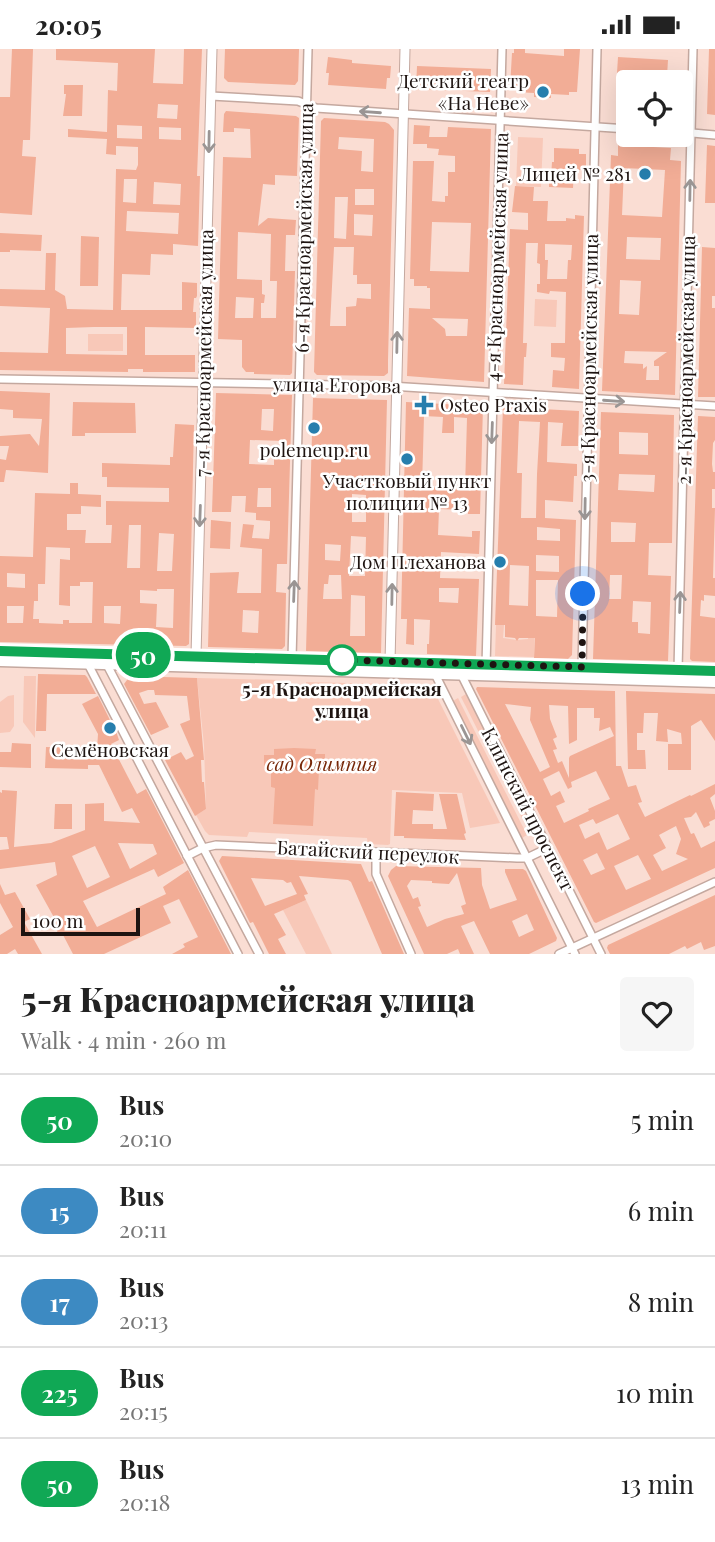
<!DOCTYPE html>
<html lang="en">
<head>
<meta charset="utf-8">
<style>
	:root { --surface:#fff; --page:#f6f6f6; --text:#222; --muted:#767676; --line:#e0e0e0 }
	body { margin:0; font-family:"Playfair Display",serif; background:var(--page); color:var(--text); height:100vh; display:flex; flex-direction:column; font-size:26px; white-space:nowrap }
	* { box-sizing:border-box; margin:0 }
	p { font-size:23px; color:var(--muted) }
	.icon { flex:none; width:38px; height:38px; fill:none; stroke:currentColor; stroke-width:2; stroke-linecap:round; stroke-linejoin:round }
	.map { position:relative; height:905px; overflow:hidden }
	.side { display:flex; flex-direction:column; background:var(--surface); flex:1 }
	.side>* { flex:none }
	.badge { padding:0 14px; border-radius:23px; font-size:24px; line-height:46px }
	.tools { position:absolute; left:616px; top:21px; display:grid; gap:14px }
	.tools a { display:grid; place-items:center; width:77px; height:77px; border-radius:7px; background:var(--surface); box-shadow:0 7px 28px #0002; font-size:35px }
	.scale { position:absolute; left:21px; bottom:18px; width:119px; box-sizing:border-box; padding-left:7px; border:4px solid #1e1411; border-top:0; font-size:19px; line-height:24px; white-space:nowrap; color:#1e1411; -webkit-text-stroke:5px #fff; paint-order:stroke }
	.you { position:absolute; width:35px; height:35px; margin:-18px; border:5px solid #fff; border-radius:50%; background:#1a73e8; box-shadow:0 0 0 10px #1a73e833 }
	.map>.badge { position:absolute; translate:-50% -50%; box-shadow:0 0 0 4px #fff }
	.round { display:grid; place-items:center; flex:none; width:74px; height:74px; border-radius:7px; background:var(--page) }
	.summary { display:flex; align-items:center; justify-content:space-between; height:119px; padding:0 21px }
	h1 { font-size:33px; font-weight:800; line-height:52px }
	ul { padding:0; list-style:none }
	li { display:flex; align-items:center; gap:21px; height:91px; padding:0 21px; border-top:2px solid var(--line) }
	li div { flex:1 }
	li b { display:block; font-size:26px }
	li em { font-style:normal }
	li .badge { min-width:77px; font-weight:700; text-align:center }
	.status { display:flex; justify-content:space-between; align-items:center; height:49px; padding:0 35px; background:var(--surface); direction:ltr }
	.status svg { height:19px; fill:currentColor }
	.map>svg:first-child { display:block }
</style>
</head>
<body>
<div class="status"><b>20:05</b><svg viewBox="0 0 49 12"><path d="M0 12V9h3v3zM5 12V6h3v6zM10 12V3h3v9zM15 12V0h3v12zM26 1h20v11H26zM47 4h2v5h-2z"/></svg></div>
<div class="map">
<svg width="715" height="905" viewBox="0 0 715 905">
	<rect width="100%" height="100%" fill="#faddd3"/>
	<!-- green -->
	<g fill="#f8c8b8">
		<path d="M518,88L543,89L541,138L516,137Z"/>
		<path d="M535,250L557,251L556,278L534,277Z"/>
		<rect x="88" y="285" width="35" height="17"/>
		<path d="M496,576H504L503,589L517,591L528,590L529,579H535L534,608L495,607Z"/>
		<path d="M24,627H36L35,689L23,673Z"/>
		<path d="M197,629L282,631V645H306V633L431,636L500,774L470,779L462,744L392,741L390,795L388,796L368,795L367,789L249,783L247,788L209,786L205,782L196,766L206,760L204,696Z"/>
		<path d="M466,645L535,782L530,785L461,648Z"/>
		<path d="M14,646V677L10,683L0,684V653L8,647Z"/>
		<path d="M458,649L527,786L522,789L453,652Z"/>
		<path d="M306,851L332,905H306L283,861Z"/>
	</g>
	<!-- building -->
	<g fill="#f2ad96" fill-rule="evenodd">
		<path d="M12,0H33L30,91H23L22,107L36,108L32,166L0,164V48H10Z"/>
		<path d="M56,0H155L153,34L183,35L184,0H202L197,127H200L198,197L173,195V206L151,205L150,226L122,225L121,261H182V233L197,234V247L196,249H194L193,263H196V279L145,278V306H195V323H143V320H128V323L0,321V303L48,304L50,259L0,257V240L45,241L46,204H56L55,241L65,247L67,260L113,261L116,120L136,121L138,116V98L116,97V106L106,105L107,90L68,88V80L107,83L108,41L117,42L118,14L56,11ZM158,55L178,56L177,70L157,69ZM117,76L142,77V90L117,89ZM159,78L181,79V91L159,90ZM124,130H137L136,154L123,153ZM154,133L181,135L180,156L153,155ZM127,162L179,164L178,185L126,182ZM94,278H127V306L66,305V279Z"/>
		<path d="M225,0H299L298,32L295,36L228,33L224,29Z"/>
		<path d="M514,0H525V4L564,7V0H580L577,43H569V46L551,45V49L534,48V44L517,43V40L510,39L512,4H514Z"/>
		<path d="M709,0H715V66L707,65Z"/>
		<path d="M328,8L352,11V14L391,17L390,29H387L386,40L328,36L329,24H326Z"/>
		<path d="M618,8L668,11L667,27L617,24Z"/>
		<path d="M417,17L491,20L490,43L416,40Z"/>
		<path d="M64,36H83L82,67H63L66,45H64Z"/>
		<path d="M226,62L296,67L299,69L297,127L275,126V136L263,135L258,177L268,169L296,171L295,186H286L285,222H295L292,324L290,326L254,325V323H246L242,318V291L218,290L223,108L251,109L250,80L234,79V83H223L224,65ZM238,183L271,185L270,232H277L276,269H261V254H264L265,246L262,245V231L237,230ZM236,248L254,249L253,269H235Z"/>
		<path d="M324,69L385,73L389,75L394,81L388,311V324L384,327L317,326L314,323L321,72ZM339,88L374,90L373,123L361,122L362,102L338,100ZM355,140H374V156H355ZM335,148H348L346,190L334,189ZM354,165L373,166L372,187L354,186ZM334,198H354L353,226H357V235H371V250L357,249L356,257L346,258V277H330Z"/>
		<path d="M414,76L430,77L429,88H447L448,78L491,80L484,333L407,327L409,259L430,260V239H427V237H414V230H410L413,112H434L432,152L445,153V147H448V123H455V107L438,106L439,100L427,99V95H413ZM432,173L471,174L469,223L430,222ZM432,269L468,270L467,287H446L445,280Z"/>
		<path d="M618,96L671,99L670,111L681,112L675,346L602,342L611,106L618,107ZM624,119L665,121L662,168L622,166ZM627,188L661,189L660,211L626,210ZM620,231L641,232L639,266L619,265ZM625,302L667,303L654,312V317H659V331H646L647,317L643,320V315L624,314Z"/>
		<path d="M707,96L715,97V154H705Z"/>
		<path d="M554,99L579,100V105H586V121H574L573,139L549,138V128H551L552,113H554Z"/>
		<path d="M515,137L534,138L533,152H548L547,172H566V169L575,170V166L584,167L579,340L552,338L553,321L564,322L565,309L551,308V294H565L566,243L550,242L549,245L537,243V235H540V215L537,214L538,194H526L523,294H527L526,308H524L523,336L504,335L510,180L528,181V164L512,163ZM545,195L572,196L571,211H568L567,230H547L548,211H545Z"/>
		<path d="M0,184L42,186L41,202L10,201V203H0Z"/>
		<path d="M81,187L99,188L98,237H80Z"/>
		<path d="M702,198L715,199V247H712V259H715V348H698Z"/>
		<path d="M0,342L50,344L48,424L6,421L4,433H0V410L6,411L9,397H0V387L30,385L39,397L42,370L13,369V361L0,360Z"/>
		<path d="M216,344L292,346L287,515H277L276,543L286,544L285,597L282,600L208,598L210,524L239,523L237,544H261L262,500L240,498L243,475L254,476L252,489L269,490L270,480V472L256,471V464L245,463L246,447H232L231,463H212ZM262,360H274L273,382L261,381ZM250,391L283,392V411L274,410V416L249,415ZM258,439H271V458H257ZM243,561L259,562L258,584L242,583Z"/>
		<path d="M313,349L387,351L381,604L306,602ZM352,445L366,446V473H352ZM351,487L366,488L365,527H349ZM325,495L341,496L340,512L325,511ZM329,526H341L342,550H323L324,535H328ZM351,546L365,547V587H350Z"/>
		<path d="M73,353L135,354L136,384H85V387H72Z"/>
		<path d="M406,353L483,357L480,465H468V461L439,460L438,486L472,488V482H480L479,505L441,503L440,529L479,530L476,607L427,605V595H429L430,571L414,570V596L406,595L407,570H401ZM424,367L443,368L442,384H454V368L467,369L465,440L422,438ZM439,539H459L458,554L439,553Z"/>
		<path d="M503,358L579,362L578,397H561L563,374L548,373L547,413L577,415V427H574L573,453L545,451V469L576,471L572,606L568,610L534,609L535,589H519L517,592L515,589L505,588V576H495ZM519,372L540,373L537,425L536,469H521L522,424H517ZM537,478L560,480V492L537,491ZM536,506L559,507V523L536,522ZM510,516L529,517L528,557L509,556ZM536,531H558L557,568L536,567Z"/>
		<path d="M601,363L674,366L672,494H649L648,526L671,527L668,612L593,610ZM619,383L648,384V406L619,405ZM619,425L655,426L654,443L618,441ZM611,473L636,474L635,493H611ZM610,526H622L621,550H609ZM633,552L651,553L650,585L638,584V573H632Z"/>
		<path d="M698,367L715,368V391L713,394L712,415L713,423H715V440H712V459H715L713,529H715V547L704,546V552L701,551L700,567L715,569V613L692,612L690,610Z"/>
		<path d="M175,375L194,376L189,595L186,597L0,593V507L33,508L35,444L70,445V434H78V445L101,446V458L81,457V465H67V481H86L85,494H111L112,476H106V452L169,453V439L107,438V428H102V414L170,416V408H173ZM129,476H141L140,519H127ZM159,484L174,485L172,522H157ZM46,498L70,499V511L60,510L59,556L70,557V537H80V533H93L92,574H69V571H63V575L39,574V570H33L34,552H38V535H45ZM7,524L25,525V539L7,538ZM157,540H174L173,579L156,578L157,555L140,554V541L157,542ZM7,557H24L23,574H7ZM104,557H121L120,575L104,574Z"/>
		<path d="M211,471L231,473L230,500L210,499Z"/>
		<path d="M38,625L85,626L87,628L96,645H47L46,682H36Z"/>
		<path d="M130,627L197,629L204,711H201L202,733H204L206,760L195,767L165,711L181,703L186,711L194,707L180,675L190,671L187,647L155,646L154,641H148L139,644L144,655L156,653L169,678L151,686L124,635Z"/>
		<path d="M477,638L615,642L616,717H621L628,738L636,736L642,753L638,754L645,768L690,746L691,747L715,735V745L710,749L715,762V770L709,773L710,776L704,779L696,763L691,768L684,769L691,785L694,784L701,799L715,792V819L596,874L594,873L476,640ZM505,655L531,658L530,671L550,718L540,723ZM549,656L568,657L569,695L577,691V659H594V669H600L599,682L610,678L614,687L570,707L569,709V729L562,712L558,714L553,701L557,700L553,690L557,688L550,670ZM559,722L568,740L572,738L571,733L596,722L610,750L588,760L589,762L564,774L556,757L565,753L560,742L551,747L543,730ZM618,765L630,790L607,801L599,783L585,790L579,776L593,770L596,775ZM676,777L681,790L676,805L688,810L662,822L653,806L666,799L659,786ZM597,804L605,820L591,826L583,811ZM638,806L651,830L626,841L614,817Z"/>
		<path d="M626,642L715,645V692L701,671L691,677V721H668V695H682L681,684L667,680L668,693L656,692L658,664H644L643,684H637V701H645L646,720H628Z"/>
		<path d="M98,647L117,685L119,691L111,695L128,728L137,745L146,740L184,814L158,828L154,820L83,852L97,878L166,845L163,838L188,821L231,905H172L185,898L183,895L198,888L179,850L163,857L171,874L104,905H73L62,884L59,886L53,874L56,872L36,836L57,826L55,813L0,820V801L9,800L7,788H0V743L2,744V741L17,742L14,798L51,794L85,781V755L104,754V772L140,774L132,759L122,763L99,716H88V720L45,719L46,698L97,700L98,685L82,655ZM118,794L153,795L157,805L130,820ZM95,797L110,828L87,839L72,807Z"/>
		<path d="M12,694L31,695V719L0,718V703H11Z"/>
		<path d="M294,699L316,700L315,705H325V719L319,720L318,741L315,740L313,777L273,775L275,739L271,738V724L268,720H264V706H274V700Z"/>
		<path d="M396,743L434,745L433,762L413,761L412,775H433V780H447L439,745H457L466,784L464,785L466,791L404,789V787H394Z"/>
		<path d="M55,755H72V780H54Z"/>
		<path d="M222,807L361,815L369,833L372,832L404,905H382L351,833L348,831L299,827L308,845L304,846L306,851L274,865L286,886L278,890L286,905H269L253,873L250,874L219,812ZM251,829L283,831L287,834L291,833L297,845L265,857Z"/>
		<path d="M396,817L481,819L482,836L490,860L517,851L505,823V820H523L526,822L557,889L556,892L529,905H490L474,872L461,877L474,905H460L458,900L447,905H424L388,827L391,821ZM457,824L466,855L461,857L464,865L445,870L427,878L418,858L421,857L418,848L413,850L407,837L411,831L432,832V834L449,835ZM527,865L534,881L519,888L512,872Z"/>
		<path d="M0,835L5,846L15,843L30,870L24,873L42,905H18L15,900L7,905H0V886L13,878L0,854Z"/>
		<path d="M715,846V897L704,901L701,893L687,900L685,897L669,905H610L607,899L608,896Z"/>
	</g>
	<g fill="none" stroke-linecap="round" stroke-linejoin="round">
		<defs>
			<g id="minor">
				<path d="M211,47L298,52L316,59L628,80"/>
				<path d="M681,83L715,86"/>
				<path d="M0,330L390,337L715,357"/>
				<path d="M292,610L308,0"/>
				<path d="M106,614L259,905"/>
				<path d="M88,615L238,905"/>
				<path d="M486,618L502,0"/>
				<path d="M582,618L597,0"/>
				<path d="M678,621L693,0"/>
				<path d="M435,625L575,905"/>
				<path d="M461,625L601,905"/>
				<path d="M376,803V825L411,905"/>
				<path d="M187,807L203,799L216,796L517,809H527L548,799"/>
				<path d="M559,905L715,833"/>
			</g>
			<g id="tertiary">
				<path d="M196,607L212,0"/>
				<path d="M390,613L405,0"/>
			</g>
			<g id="primary">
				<path d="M0,602L715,622"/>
				<path d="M0,612L715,633"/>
			</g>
		</defs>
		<!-- minor casing -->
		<use href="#minor" stroke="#c4a89f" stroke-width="10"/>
		<!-- tertiary casing -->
		<use href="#tertiary" stroke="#c4a89f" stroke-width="11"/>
		<!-- primary casing -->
		<use href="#primary" stroke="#c4a89f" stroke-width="13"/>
		<!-- minor -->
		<use href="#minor" stroke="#fff" stroke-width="7"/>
		<!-- tertiary -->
		<use href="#tertiary" stroke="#fff" stroke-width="9"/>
		<!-- primary -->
		<use href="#primary" stroke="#fff" stroke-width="10"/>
	</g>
	<!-- one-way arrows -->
	<defs><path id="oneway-shaft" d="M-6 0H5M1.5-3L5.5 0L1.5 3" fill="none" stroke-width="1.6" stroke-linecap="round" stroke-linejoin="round" transform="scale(1.75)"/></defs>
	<g stroke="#9a9594">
		<use href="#oneway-shaft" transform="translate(370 63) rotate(-176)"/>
		<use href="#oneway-shaft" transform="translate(209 93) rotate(91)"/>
		<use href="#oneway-shaft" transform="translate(690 141) rotate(-89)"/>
		<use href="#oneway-shaft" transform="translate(397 293) rotate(-89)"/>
		<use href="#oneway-shaft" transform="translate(614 352) rotate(4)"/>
		<use href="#oneway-shaft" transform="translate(492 384) rotate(92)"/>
		<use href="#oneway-shaft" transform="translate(585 460) rotate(91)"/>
		<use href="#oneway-shaft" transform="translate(200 467) rotate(92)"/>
		<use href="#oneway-shaft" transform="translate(294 542) rotate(-88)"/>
		<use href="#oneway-shaft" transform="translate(392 545) rotate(-89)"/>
		<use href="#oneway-shaft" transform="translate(680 553) rotate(-88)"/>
		<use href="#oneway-shaft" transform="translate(466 686) rotate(64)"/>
	</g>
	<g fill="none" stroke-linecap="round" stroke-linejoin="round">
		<defs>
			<path id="line" d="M0,602L715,622"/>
		</defs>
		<!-- line casing -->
		<use href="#line" stroke="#fff" stroke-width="16"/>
		<!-- line -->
		<use href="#line" stroke="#10a855" stroke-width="10"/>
		<!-- walk -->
		<path stroke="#1e1411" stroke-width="7" stroke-dasharray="0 12.6" d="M342,611L582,618L583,545"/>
	</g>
	<!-- markers -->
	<g fill="#267ead" stroke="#fff" stroke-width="2.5">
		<circle cx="543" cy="43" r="7"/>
		<circle cx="645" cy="125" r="7"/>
		<path d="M420.5 345.5h7v7h7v7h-7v7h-7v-7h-7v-7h7z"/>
		<circle cx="314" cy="379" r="7"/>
		<circle cx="407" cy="410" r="7"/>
		<circle cx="500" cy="513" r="7"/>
		<circle cx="110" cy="679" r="7"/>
	</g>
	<circle fill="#fff" stroke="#10a855" stroke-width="3.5" cx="342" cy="611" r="14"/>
	<g text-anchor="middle" stroke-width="5" stroke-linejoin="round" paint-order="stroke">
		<!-- poi labels -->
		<g font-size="19" fill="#1e1411" stroke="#fff" text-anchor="end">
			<text x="529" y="39">Детский театр<tspan x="529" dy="22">«На Неве»</tspan></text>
			<text x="631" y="132">Лицей № 281</text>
			<text x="440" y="363" text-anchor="start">Osteo Praxis</text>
			<text x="314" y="408" text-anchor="middle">polemeup.ru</text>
			<text x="407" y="439" text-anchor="middle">Участковый пункт<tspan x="407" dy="22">полиции № 13</tspan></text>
			<text x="486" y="520">Дом Плеханова</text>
			<text x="110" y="708" text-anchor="middle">Семёновская</text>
		</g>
		<!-- street labels -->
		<g font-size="19" fill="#1e1411" stroke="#fff">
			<text transform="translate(304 179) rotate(-89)" y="7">6-я Красноармейская улица</text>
			<text transform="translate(497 208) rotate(-88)" y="7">4-я Красноармейская улица</text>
			<text transform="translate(204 304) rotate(-89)" y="7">7-я Красноармейская улица</text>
			<text transform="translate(589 309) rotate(-89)" y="7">3-я Красноармейская улица</text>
			<text transform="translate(686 311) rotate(-89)" y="7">2-я Красноармейская улица</text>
			<text transform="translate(337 336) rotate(1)" y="7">улица Егорова</text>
			<text transform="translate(528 760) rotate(63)" y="7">Клинский проспект</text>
			<text transform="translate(368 803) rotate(3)" y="7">Батайский переулок</text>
		</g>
		<!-- stop labels -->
		<g font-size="19" font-weight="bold" fill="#1e1411" stroke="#fff">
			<text x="342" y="647">5-я Красноармейская<tspan x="342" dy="22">улица</tspan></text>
		</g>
		<!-- park labels -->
		<g font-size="19" font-style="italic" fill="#762708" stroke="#fff">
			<text x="322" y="722">сад Олимпия</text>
		</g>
	</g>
</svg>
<div class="tools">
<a><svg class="icon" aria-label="locate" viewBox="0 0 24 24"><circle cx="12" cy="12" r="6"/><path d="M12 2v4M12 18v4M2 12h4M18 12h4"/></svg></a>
</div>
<div class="scale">100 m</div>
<div class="you" style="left:583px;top:545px"></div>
<b class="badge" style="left:143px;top:606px;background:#10a855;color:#fff">50</b>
</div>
<section class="side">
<div class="summary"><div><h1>5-я Красноармейская улица</h1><p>Walk · 4 min · 260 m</p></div><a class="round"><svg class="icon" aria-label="heart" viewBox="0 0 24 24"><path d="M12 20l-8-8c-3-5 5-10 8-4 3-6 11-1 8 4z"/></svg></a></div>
<ul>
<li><span class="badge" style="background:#10a855;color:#fff">50</span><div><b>Bus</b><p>20:10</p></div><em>5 min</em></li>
<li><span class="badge" style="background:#3d8ac2;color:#fff">15</span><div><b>Bus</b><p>20:11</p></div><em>6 min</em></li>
<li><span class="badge" style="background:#3d8ac2;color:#fff">17</span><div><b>Bus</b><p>20:13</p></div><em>8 min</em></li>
<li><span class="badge" style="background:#10a855;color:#fff">225</span><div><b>Bus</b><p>20:15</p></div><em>10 min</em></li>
<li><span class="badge" style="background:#10a855;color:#fff">50</span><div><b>Bus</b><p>20:18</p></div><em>13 min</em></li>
</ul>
</section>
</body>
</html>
